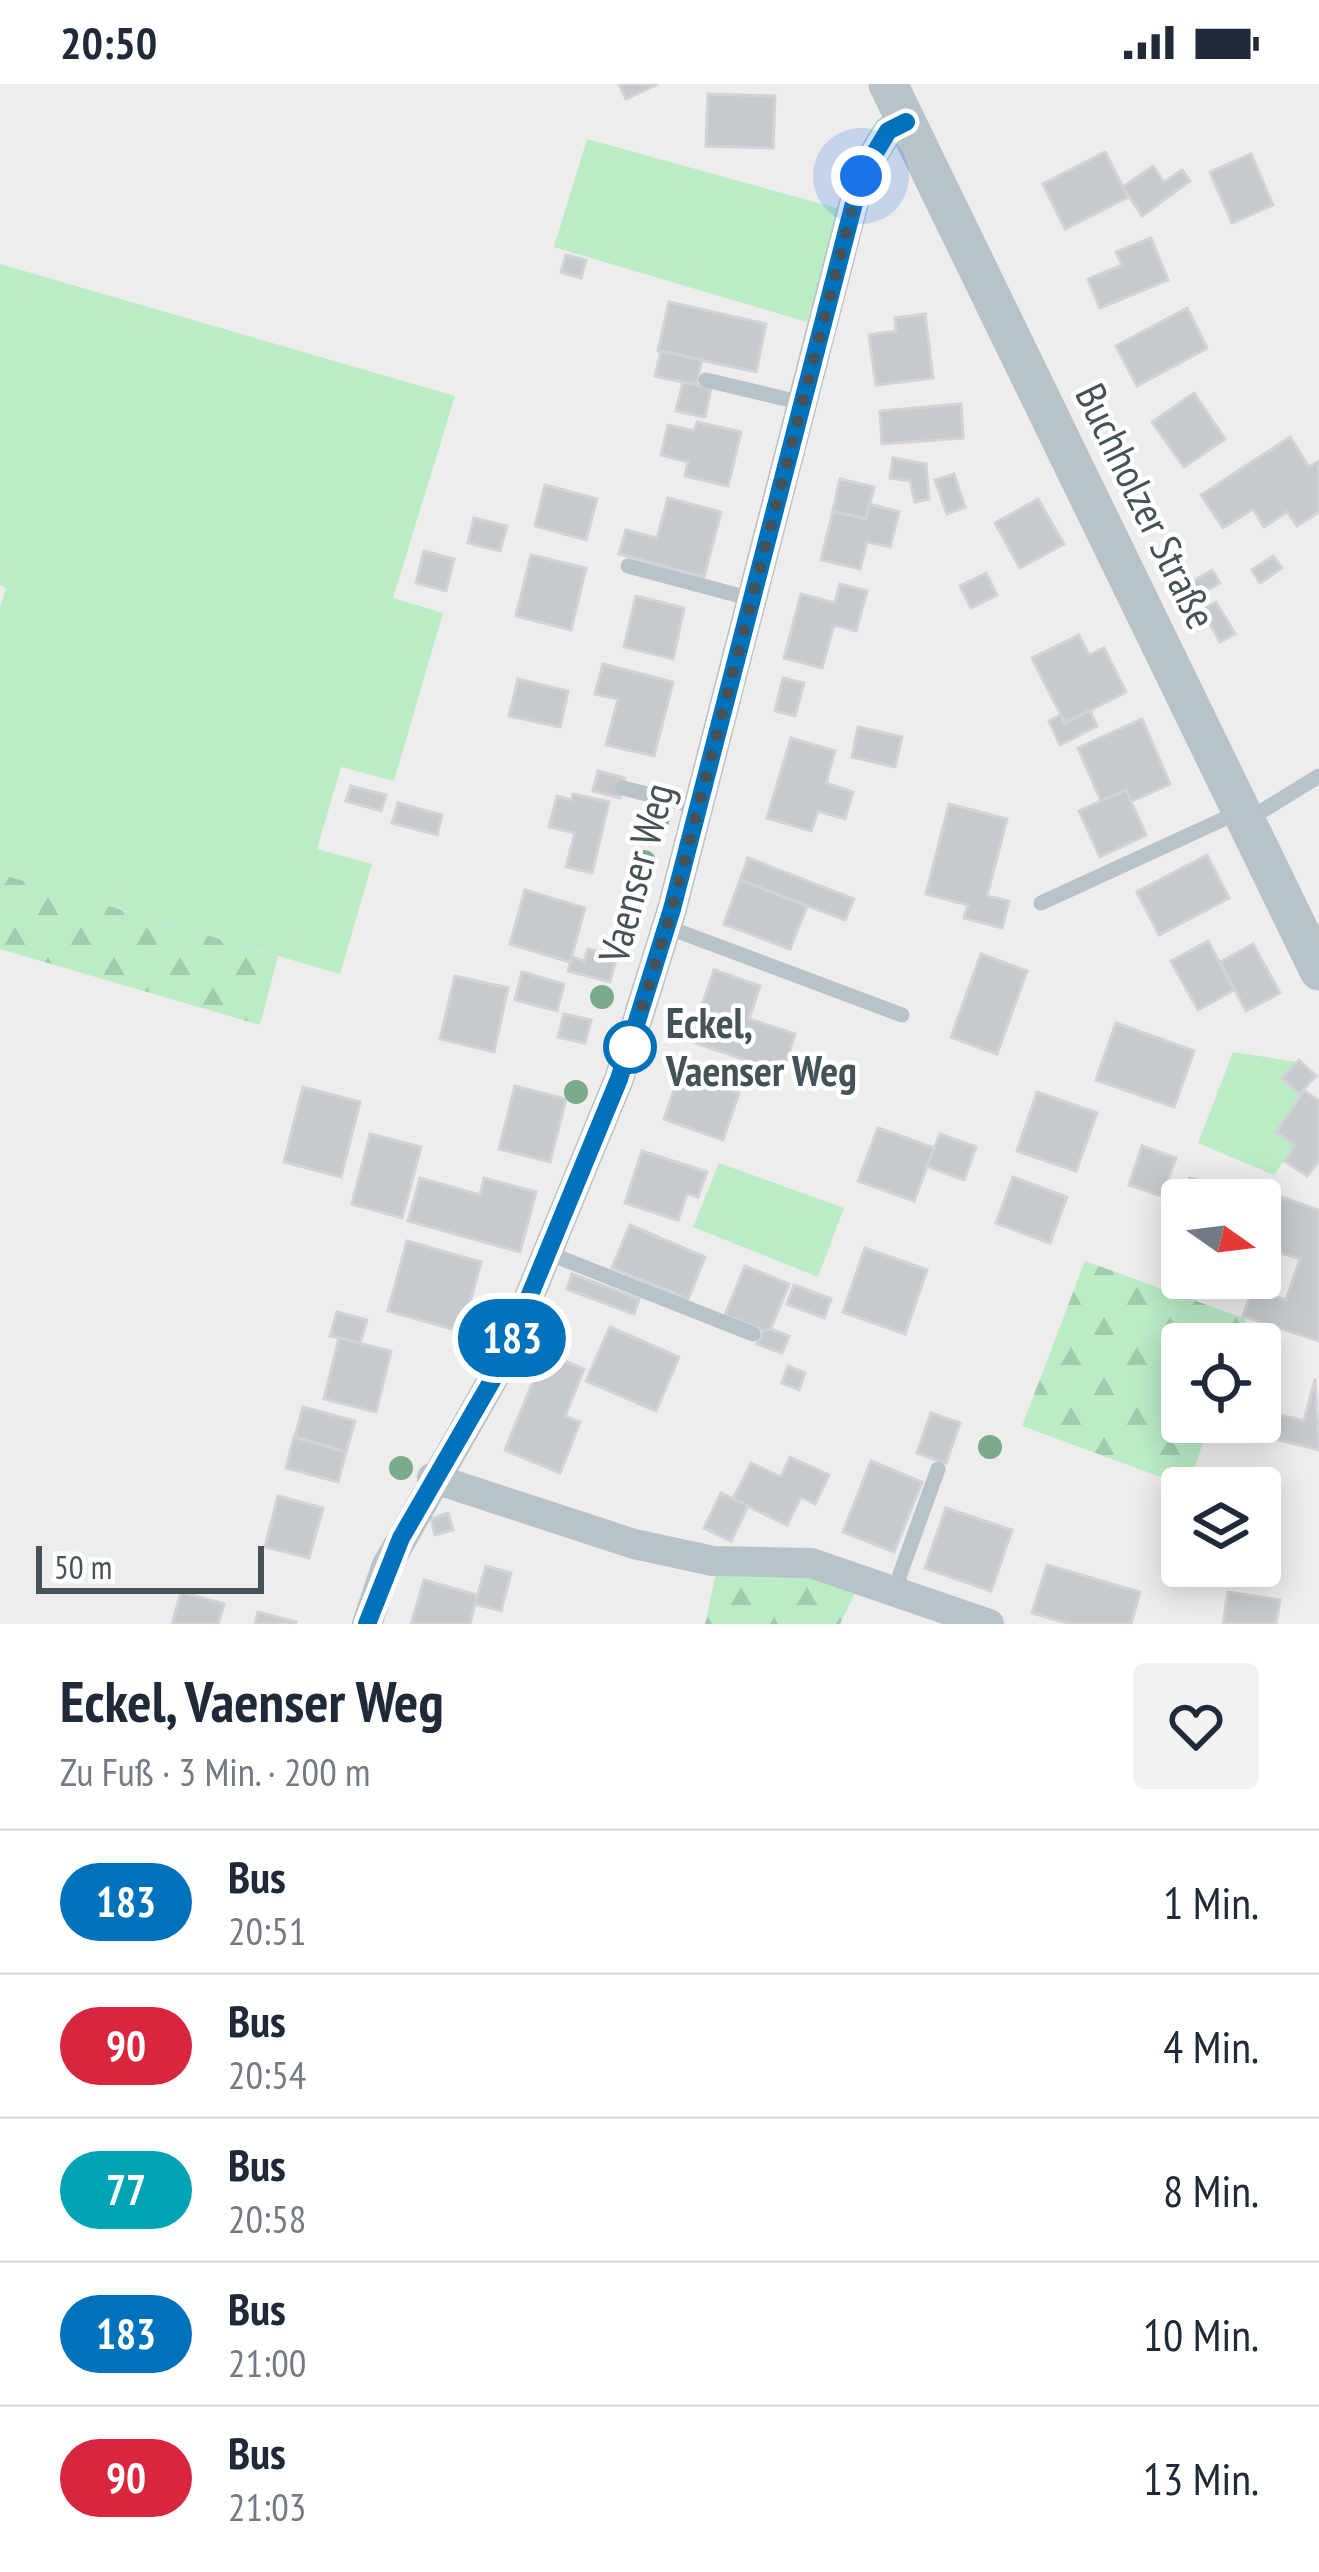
<!DOCTYPE html>
<html lang="de">
<head>
<meta charset="utf-8">
<style>
	:root { --surface:#fff; --page:#f2f2f3; --text:#1f2937; --muted:#747a83; --line:#e0e1e3 }
	body { margin:0; font-family:"PT Sans Narrow",sans-serif; background:var(--page); color:var(--text); height:100vh; display:flex; flex-direction:column; font-size:45px; white-space:nowrap }
	* { box-sizing:border-box; margin:0 }
	p { font-size:39px; color:var(--muted) }
	.icon { flex:none; width:66px; height:66px; fill:none; stroke:currentColor; stroke-width:2; stroke-linecap:round; stroke-linejoin:round }
	.map { position:relative; height:1540px; overflow:hidden }
	.drawer { display:flex; flex-direction:column; background:var(--surface); flex:1 }
	.drawer>* { flex:none }
	.badge { padding:0 24px; border-radius:39px; font-size:42px; line-height:78px }
	.needle { width:78px; rotate:104deg }
	.buttons { position:absolute; left:1161px; top:1095px; display:grid; gap:24px }
	.buttons a { display:grid; place-items:center; width:120px; height:120px; border-radius:12px; background:var(--surface); box-shadow:0 6px 30px #0003; font-size:60px }
	.scale { position:absolute; left:36px; bottom:30px; width:228px; box-sizing:border-box; padding-left:12px; border:6px solid #455258; border-top:0; font-size:33px; line-height:42px; white-space:nowrap; color:#455258; -webkit-text-stroke:9px #fff; paint-order:stroke }
	.you { position:absolute; width:60px; height:60px; margin:-30px; border:9px solid #fff; border-radius:50%; background:#1a73e8; box-shadow:0 0 0 18px #1a73e833 }
	.map>.badge { position:absolute; translate:-50% -50%; box-shadow:0 0 0 6px #fff }
	.round { display:grid; place-items:center; flex:none; width:126px; height:126px; border-radius:12px; background:var(--page) }
	.summary { display:flex; align-items:center; justify-content:space-between; height:204px; padding:0 60px }
	h1 { font-size:57px; font-weight:600; line-height:90px }
	ul { padding:0; list-style:none }
	li { display:flex; align-items:center; gap:36px; height:144px; padding:0 60px; border-top:3px solid var(--line) }
	li div { flex:1 }
	li b { display:block; font-size:45px }
	li em { font-style:normal }
	li .badge { min-width:132px; font-weight:700; text-align:center }
	.status { display:flex; justify-content:space-between; align-items:center; height:84px; padding:0 60px; background:var(--surface); direction:ltr }
	.status svg { height:33px; fill:currentColor }
	.map>svg:first-child { display:block }
</style>
</head>
<body>
<div class="status"><b>20:50</b><svg viewBox="0 0 49 12"><path d="M0 12V9h3v3zM5 12V6h3v6zM10 12V3h3v9zM15 12V0h3v12zM26 1h20v11H26zM47 4h2v5h-2z"/></svg></div>
<div class="map">
<svg width="1319" height="1540" viewBox="0 0 1319 1540">
	<defs>
		<pattern id="forest-firs" width="22" height="20" patternUnits="userSpaceOnUse" patternTransform="scale(3)"><rect width="22" height="20" fill="#baecc6"/><path d="M5 1l3.5 6h-7zM16 11l3.5 6h-7z" fill="#a1ccac"/></pattern>
	</defs>
	<rect width="100%" height="100%" fill="#efecec"/>
	<!-- grass -->
	<g fill="#baecc6">
		<path d="M587,55L840,125L807,238L554,163Z"/>
		<path d="M0,180L455,312L393,514L443,529L394,697L341,683L317,765L372,780L340,890L0,790V523L6,504L0,501Z"/>
		<path d="M1233,968L1297,978L1283,994L1300,1012L1276,1048L1295,1061L1274,1091L1198,1059Z"/>
		<path d="M719,1079L844,1124L818,1193L693,1143Z"/>
	</g>
	<!-- forest -->
	<g fill="url(#forest-firs)">
		<path d="M0,790L278,872L260,941L0,865Z"/>
		<path d="M1085,1177L1246,1235L1237,1260H1182V1338H1210L1188,1403L1022,1342Z"/>
		<path d="M717,1484L813,1485L858,1503L840,1540H705Z"/>
	</g>
	<!-- building -->
	<g fill="#c6cacf" stroke="#d0d3d7" stroke-width="3">
		<path d="M619,0H658L626,15Z"/>
		<path d="M708,10L775,12L773,64L706,62Z"/>
		<path d="M1105,68L1128,113L1065,145L1043,100Z"/>
		<path d="M1251,70L1273,121L1232,139L1210,88Z"/>
		<path d="M1153,82L1164,98L1182,86L1190,97L1142,132L1123,103Z"/>
		<path d="M1151,154L1168,196L1100,224L1088,195L1122,181L1116,168Z"/>
		<path d="M566,171L586,176L581,194L561,188Z"/>
		<path d="M669,218L766,240L756,288L658,267Z"/>
		<path d="M1187,224L1207,264L1137,302L1116,262Z"/>
		<path d="M925,230L933,294L876,301L869,251L896,247L895,234Z"/>
		<path d="M661,267L702,276L696,301L655,292Z"/>
		<path d="M683,298L711,304L705,333L676,327Z"/>
		<path d="M1194,309L1225,355L1184,383L1152,338Z"/>
		<path d="M961,320L963,354L882,360L880,327Z"/>
		<path d="M697,338L741,348L728,402L685,392L688,378L661,371L668,341L694,347Z"/>
		<path d="M1290,353L1309,383L1319,377V428L1297,442L1287,428L1264,443L1253,425L1223,444L1201,411Z"/>
		<path d="M893,374L926,380L929,415L915,418L910,397L890,394Z"/>
		<path d="M954,390L965,423L947,430L935,396Z"/>
		<path d="M840,395L874,403L866,435L833,427Z"/>
		<path d="M545,401L597,415L586,456L535,442Z"/>
		<path d="M668,414L721,428L704,493L619,470L626,446L657,454Z"/>
		<path d="M1038,415L1064,460L1020,484L995,439Z"/>
		<path d="M869,420L899,428L890,463L867,458L860,485L821,476L833,427L866,435Z"/>
		<path d="M474,434L507,442L500,467L468,459Z"/>
		<path d="M424,467L454,475L446,507L416,499Z"/>
		<path d="M531,471L586,484L571,546L516,532Z"/>
		<path d="M1273,472L1282,484L1260,499L1252,486Z"/>
		<path d="M1212,486L1220,499L1196,513L1189,500Z"/>
		<path d="M986,489L997,511L971,524L960,502Z"/>
		<path d="M840,500L867,507L856,547L834,541L822,584L784,574L801,510L835,519Z"/>
		<path d="M636,512L684,524L673,575L624,563Z"/>
		<path d="M1216,518L1235,550L1220,558L1202,526Z"/>
		<path d="M1079,551L1089,571L1104,564L1126,608L1065,639L1032,574Z"/>
		<path d="M603,580L673,598L654,672L606,661L618,615L595,610Z"/>
		<path d="M783,594L804,599L795,632L775,627Z"/>
		<path d="M518,595L568,607L560,643L509,632Z"/>
		<path d="M1090,627L1097,642L1060,661L1049,637L1061,631L1065,639Z"/>
		<path d="M1142,635L1170,700L1130,718L1126,706L1101,717L1078,664Z"/>
		<path d="M858,643L902,653L895,683L852,673Z"/>
		<path d="M791,654L835,667L826,699L853,708L845,735L818,727L811,747L767,734Z"/>
		<path d="M598,687L625,694L620,714L593,707Z"/>
		<path d="M351,702L386,711L381,727L346,717Z"/>
		<path d="M1126,706L1146,751L1100,773L1079,727Z"/>
		<path d="M573,710L609,718L592,789L566,783L575,749L549,743L557,712L571,716Z"/>
		<path d="M398,719L442,731L437,751L392,739Z"/>
		<path d="M949,720L1007,735L987,812L1009,817L1002,844L964,834L968,821L926,810Z"/>
		<path d="M1207,771L1229,814L1159,851L1137,808Z"/>
		<path d="M748,774L854,815L845,836L740,796Z"/>
		<path d="M740,796L807,822L790,865L724,840Z"/>
		<path d="M525,806L585,824L570,878L510,860Z"/>
		<path d="M1208,857L1234,906L1198,926L1171,877Z"/>
		<path d="M1253,860L1280,909L1246,927L1220,878Z"/>
		<path d="M588,865L617,872L610,898L568,887L572,873L584,877Z"/>
		<path d="M981,870L1027,887L997,970L951,953Z"/>
		<path d="M714,886L760,902L749,935L795,950L783,989L690,957Z"/>
		<path d="M522,888L564,900L557,927L515,916Z"/>
		<path d="M455,892L508,904L494,968L440,955Z"/>
		<path d="M564,930L591,936L585,959L558,953Z"/>
		<path d="M1116,939L1194,967L1174,1023L1096,996Z"/>
		<path d="M1299,976L1316,992L1299,1010L1282,994Z"/>
		<path d="M680,988L739,1009L723,1056L664,1035Z"/>
		<path d="M515,1002L566,1015L550,1078L499,1065Z"/>
		<path d="M303,1003L360,1018L341,1093L284,1078Z"/>
		<path d="M1304,1007L1319,1017V1077L1307,1092L1285,1077L1295,1061L1276,1048Z"/>
		<path d="M1037,1008L1097,1029L1076,1087L1017,1067Z"/>
		<path d="M878,1044L934,1064L914,1117L858,1097Z"/>
		<path d="M370,1050L421,1063L402,1134L352,1120Z"/>
		<path d="M940,1050L976,1063L964,1096L927,1082Z"/>
		<path d="M1142,1062L1176,1074L1162,1112L1129,1101Z"/>
		<path d="M642,1067L707,1088L698,1113L687,1109L678,1136L625,1119Z"/>
		<path d="M1013,1093L1067,1113L1050,1159L996,1139Z"/>
		<path d="M420,1094L480,1111L484,1094L536,1108L520,1168L408,1137Z"/>
		<path d="M1190,1094L1257,1116H1183Z"/>
		<path d="M1281,1113L1319,1126V1257L1243,1232L1253,1205L1286,1216L1300,1175L1260,1162V1117L1277,1123Z"/>
		<path d="M630,1141L705,1173L688,1215L612,1184Z"/>
		<path d="M407,1157L481,1178L462,1248L388,1227Z"/>
		<path d="M865,1164L927,1186L905,1250L843,1228Z"/>
		<path d="M745,1182L789,1200L769,1249L725,1231Z"/>
		<path d="M572,1190L639,1215L634,1230L567,1205Z"/>
		<path d="M794,1201L831,1215L824,1234L787,1220Z"/>
		<path d="M337,1228L367,1236L360,1259L330,1252Z"/>
		<path d="M610,1243L679,1273L656,1327L586,1297Z"/>
		<path d="M770,1245L789,1252L782,1269L757,1260L763,1247Z"/>
		<path d="M339,1254L391,1267L376,1328L324,1315Z"/>
		<path d="M545,1268L584,1285L565,1332L580,1338L560,1389L505,1366Z"/>
		<path d="M788,1282L805,1289L799,1306L782,1299Z"/>
		<path d="M1315,1295L1319,1366L1275,1355L1281,1331L1304,1337Z"/>
		<path d="M303,1323L355,1337L346,1368L295,1353Z"/>
		<path d="M931,1329L960,1339L946,1379L917,1369Z"/>
		<path d="M294,1353L346,1368L338,1398L286,1384Z"/>
		<path d="M790,1373L829,1391L815,1420L801,1413L787,1441L733,1415L751,1379L781,1393Z"/>
		<path d="M871,1377L922,1398L894,1468L843,1448Z"/>
		<path d="M721,1409L748,1422L731,1457L704,1444Z"/>
		<path d="M278,1412L323,1424L309,1474L265,1463Z"/>
		<path d="M946,1424L1012,1446L991,1507L925,1484Z"/>
		<path d="M448,1429L453,1446L435,1451L431,1435Z"/>
		<path d="M1047,1481L1140,1508L1131,1540H1070L1032,1529Z"/>
		<path d="M486,1482L511,1489L501,1527L475,1520Z"/>
		<path d="M424,1496L477,1511L470,1540H411Z"/>
		<path d="M181,1508L224,1520L218,1540H172Z"/>
		<path d="M1228,1508L1280,1516L1276,1540H1223Z"/>
		<path d="M258,1528L296,1538L295,1540H255Z"/>
	</g>
	<g fill="none" stroke-linecap="round" stroke-linejoin="round">
		<!-- service -->
		<g stroke="#b7c3c8" stroke-width="15">
			<path d="M706,296L803,319"/>
			<path d="M628,482L752,515"/>
			<path d="M623,704L698,723"/>
			<path d="M1249,735L1319,692"/>
			<path d="M1041,819L1239,728"/>
			<path d="M667,843L902,931"/>
			<path d="M548,1169L753,1250"/>
			<path d="M894,1507L938,1385"/>
		</g>
		<!-- minor -->
		<g stroke="#b7c3c8" stroke-width="30">
			<path d="M432,1394L634,1460L713,1477L811,1479L989,1540"/>
			<path d="M367,1540L386,1483L501,1281L619,995L672,825L861,91L888,47L906,38"/>
		</g>
		<!-- tertiary -->
		<path stroke="#b7c3c8" stroke-width="39" d="M888,0L1319,887"/>
	</g>
	<!-- trees -->
	<g fill="#7aab8a">
		<circle cx="657" cy="737" r="12"/>
		<circle cx="644" cy="778" r="12"/>
		<circle cx="632" cy="825" r="12"/>
		<circle cx="602" cy="913" r="12"/>
		<circle cx="576" cy="1008" r="12"/>
		<circle cx="990" cy="1363" r="12"/>
		<circle cx="401" cy="1384" r="12"/>
	</g>
	<g fill="none" stroke-linecap="round" stroke-linejoin="round">
		<defs>
			<path id="line" d="M367,1540L401,1454L501,1281L619,995L672,825L861,92L888,47L906,38"/>
		</defs>
		<!-- line casing -->
		<use href="#line" stroke="#fff" stroke-width="27"/>
		<!-- line -->
		<use href="#line" stroke="#0072bc" stroke-width="18"/>
		<!-- walk -->
		<path stroke="#455258" stroke-width="12" stroke-dasharray="0 21.6" d="M630,963L672,825L861,92"/>
	</g>
	<!-- markers -->
	<circle fill="#fff" stroke="#0072bc" stroke-width="6" cx="630" cy="963" r="24"/>
	<g text-anchor="middle" stroke-width="9" stroke-linejoin="round" paint-order="stroke">
		<!-- street labels -->
		<g font-size="42" fill="#455258" stroke="#fff">
			<text transform="translate(1146 422) rotate(64)" y="15">Buchholzer Straße</text>
			<text transform="translate(636 789) rotate(-75)" y="15">Vaenser Weg</text>
		</g>
		<!-- stop labels -->
		<g font-size="42" font-weight="bold" fill="#455258" stroke="#fff" text-anchor="start">
			<text x="666" y="954">Eckel,<tspan x="666" dy="48">Vaenser Weg</tspan></text>
		</g>
	</g>
</svg>
<div class="buttons">
<a><svg class="needle" viewBox="-14 -14 28 28"><path d="M0-13l5 13h-10z" fill="#e53935"/><path d="M0 13l5-13h-10z" fill="#747a83"/></svg></a>
<a><svg class="icon" aria-label="locate" viewBox="0 0 24 24"><circle cx="12" cy="12" r="6"/><path d="M12 2v4M12 18v4M2 12h4M18 12h4"/></svg></a>
<a><svg class="icon" aria-label="layers" viewBox="0 0 24 24"><path d="M12 4l9 5-9 5-9-5zM3 14l9 5 9-5"/></svg></a>
</div>
<div class="scale">50 m</div>
<div class="you" style="left:861px;top:92px"></div>
<b class="badge" style="left:512px;top:1254px;background:#0072bc;color:#fff">183</b>
</div>
<section class="drawer">
<div class="summary"><div><h1>Eckel, Vaenser Weg</h1><p>Zu Fuß · 3 Min. · 200 m</p></div><a class="round"><svg class="icon" aria-label="heart" viewBox="0 0 24 24"><path d="M12 20l-8-8c-3-5 5-10 8-4 3-6 11-1 8 4z"/></svg></a></div>
<ul>
<li><span class="badge" style="background:#0072bc;color:#fff">183</span><div><b>Bus</b><p>20:51</p></div><em>1 Min.</em></li>
<li><span class="badge" style="background:#d7263d;color:#fff">90</span><div><b>Bus</b><p>20:54</p></div><em>4 Min.</em></li>
<li><span class="badge" style="background:#00a3b4;color:#fff">77</span><div><b>Bus</b><p>20:58</p></div><em>8 Min.</em></li>
<li><span class="badge" style="background:#0072bc;color:#fff">183</span><div><b>Bus</b><p>21:00</p></div><em>10 Min.</em></li>
<li><span class="badge" style="background:#d7263d;color:#fff">90</span><div><b>Bus</b><p>21:03</p></div><em>13 Min.</em></li>
</ul>
</section>
</body>
</html>
